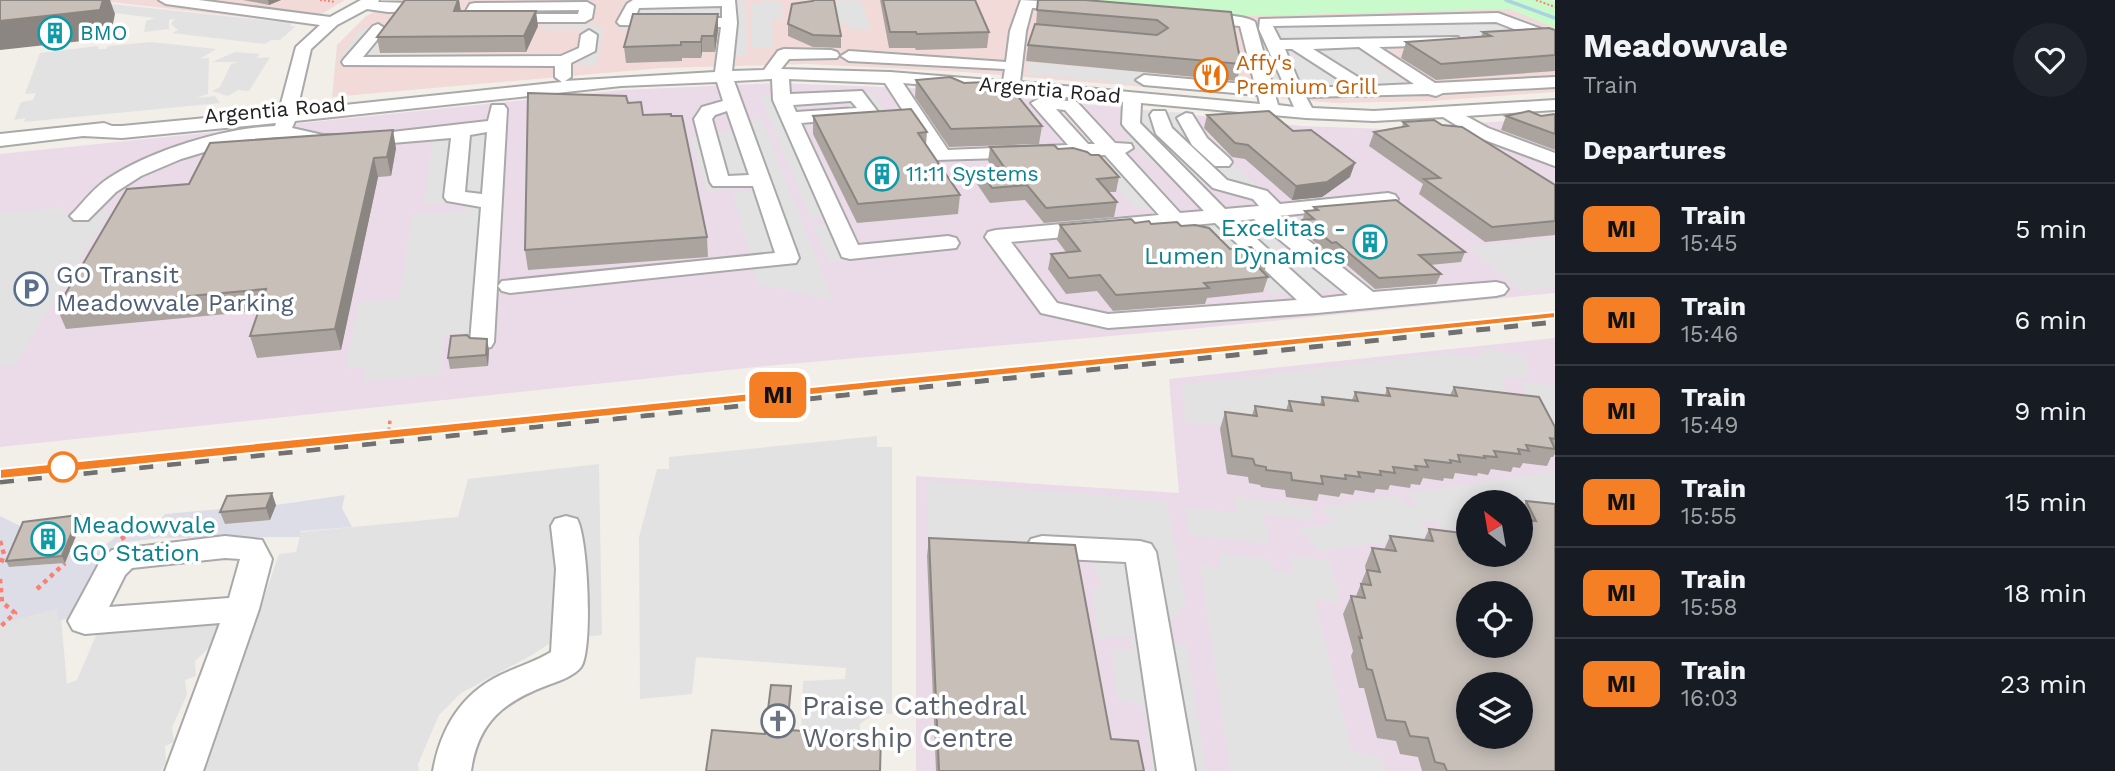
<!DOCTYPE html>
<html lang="en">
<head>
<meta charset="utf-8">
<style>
	:root { --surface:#171b24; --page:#20242c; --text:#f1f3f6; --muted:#9ea1a6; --line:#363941 }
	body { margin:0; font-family:"Work Sans",sans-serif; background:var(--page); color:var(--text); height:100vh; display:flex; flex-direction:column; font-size:26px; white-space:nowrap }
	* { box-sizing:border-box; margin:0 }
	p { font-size:23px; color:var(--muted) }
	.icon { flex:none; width:38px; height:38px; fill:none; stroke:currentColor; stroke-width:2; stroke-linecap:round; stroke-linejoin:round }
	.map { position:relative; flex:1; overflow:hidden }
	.panel { display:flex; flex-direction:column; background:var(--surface); width:560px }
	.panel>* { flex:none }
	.badge { padding:0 14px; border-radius:10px; font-size:24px; line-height:46px }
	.needle { width:46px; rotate:329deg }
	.tools { position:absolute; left:1456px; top:490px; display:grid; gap:14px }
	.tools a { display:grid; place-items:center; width:77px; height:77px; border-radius:50%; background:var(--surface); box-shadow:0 4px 18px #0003; font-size:35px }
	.map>.badge { position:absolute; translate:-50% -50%; box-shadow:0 0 0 4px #fff }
	h2 { padding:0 28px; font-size:26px; line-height:63px }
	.round { display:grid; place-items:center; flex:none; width:74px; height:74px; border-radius:37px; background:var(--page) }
	.headline { display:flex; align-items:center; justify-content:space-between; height:119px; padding:0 28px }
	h1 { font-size:33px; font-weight:700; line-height:52px }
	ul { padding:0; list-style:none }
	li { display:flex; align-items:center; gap:21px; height:91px; padding:0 28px; border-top:2px solid var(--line) }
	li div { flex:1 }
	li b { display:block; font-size:26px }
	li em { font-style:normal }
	li .badge { min-width:77px; font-weight:700; text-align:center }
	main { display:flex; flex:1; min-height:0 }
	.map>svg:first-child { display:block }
</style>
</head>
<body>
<main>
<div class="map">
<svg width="1555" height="771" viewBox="0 0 1555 771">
	<rect width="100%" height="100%" fill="#f2efe9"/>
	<!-- commercial -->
	<g fill="#f2dad9">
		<path d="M93,0H345L305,24Z"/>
		<path d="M397,0H1082L1511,9L1555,28V92L1432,101L1336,103L964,72L808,64L662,68L332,97L337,45L366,16Z"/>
	</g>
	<!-- industrial -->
	<g fill="#ebdbe8" fill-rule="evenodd">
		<path d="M775,83L938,89L1302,126L1384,129L1555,118V293L1191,329L766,366L0,447V154L623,90Z"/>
		<path d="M1555,338V771H916V476L1179,493L1169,379ZM1468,502H1521V555H1468ZM1468,593H1521V646H1468ZM1468,684H1521V737H1468Z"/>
	</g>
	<!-- park -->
	<path fill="#c8facc" d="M1082,0H1551L1555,2V28L1511,9L1249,16Z"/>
	<!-- parking -->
	<g fill="#e2e2e2">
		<path d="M73,0L292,23L290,26H296L280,40H271L265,44L172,33L178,30L171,24L175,18L169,20V29L144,32L146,21L155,18L97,11L0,13Z"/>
		<path d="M634,0H740L741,2H746L747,56H719L725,26L618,29L623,3Z"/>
		<path d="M764,0L782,2L783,18L772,19L773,48H752V3H764Z"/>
		<path d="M852,0L861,1L871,29H849L848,24L837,25L834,1Z"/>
		<path d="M1497,12L1505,16L1516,15L1555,32L1546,39L1400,48L1393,44L1381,45L1392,52L1371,54L1379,65L1426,96L1348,99L1273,93L1251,19Z"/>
		<path d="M596,24L595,28H604L596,66H579L588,29L542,30L543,25Z"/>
		<path d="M362,28H392L376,51L363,52L360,56L369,52L527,56L528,53H562L561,61H337Z"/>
		<path d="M151,42L216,49L200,59L209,58L208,94L196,98L215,96L220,103L24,122L25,118L14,120L21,102L33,100L36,93L25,94L40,53L98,46V49H106L108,46Z"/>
		<path d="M235,52L260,54L256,58L270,57L249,91L238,90L228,96L212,91L220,87L231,64L239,62H212Z"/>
		<path d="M1029,62L1165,74V80L1216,85L1217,92L1026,74Z"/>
		<path d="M862,88L865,93L873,92L888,114L806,125L803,120L814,119L809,109L852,106L854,109H858L852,98L845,99L848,103L801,107L796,97L800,96L798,93Z"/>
		<path d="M771,95L825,217L811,219L760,96Z"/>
		<path d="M1138,110L1186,113V117L1198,118V126L1187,127L1184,133L1147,134L1152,139L1186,136L1218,163L1230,161L1266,195L1199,172L1180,174L1171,167L1158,168L1124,137L1135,136L1133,133L1121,132L1123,118Z"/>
		<path d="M761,118L833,300L758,284L733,192L754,191V188L706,192L690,137L736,130L733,121Z"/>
		<path d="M498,124L493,330L444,335L441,374L363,382L366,367L345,369L358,302L399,298L412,215L470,210V201L424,205L434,129Z"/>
		<path d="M1121,154L1164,195L1151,196L1161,206L1137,209L1086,157Z"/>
		<path d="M64,207L62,213L110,210L15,364L0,367V213Z"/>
		<path d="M1254,218L1296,260L1318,259L1349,289L1272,295L1259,281L1230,262L1197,226L1223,224L1221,221Z"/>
		<path d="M826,224L844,261L830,262L813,226Z"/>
		<path d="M1555,238V288L1521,291L1468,247Z"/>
		<path d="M1481,348L1524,355L1531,378L1505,377L1504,406L1237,425L1186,424L1182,385L1447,353L1482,358Z"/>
		<path d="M1520,382L1555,386V454Z"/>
		<path d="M877,436V447H892V714L875,713L860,724V736L801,735L803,681L845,679L846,668L696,657L692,694L640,699L639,537L657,469H669V457Z"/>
		<path d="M599,464L602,635L555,640L532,655L461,693L439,715L418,764L419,771H205L279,554L296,552L301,532L458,517L468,479Z"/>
		<path d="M1555,471V513L1521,518V502H1468V526L1445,530L1435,520L1420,522L1431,535L1319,552L1300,528L1334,523L1320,507L1398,495L1409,506L1418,505L1406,493Z"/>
		<path d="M927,481L1166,501L1186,604L1165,626L1163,641L1187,644L1206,771H1153L1143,704L1117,700L1111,649H1133L1131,636L1098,639L1092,591L1102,585L1091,561L929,552Z"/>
		<path d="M1234,496L1310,505L1314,520L1263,515L1270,544L1189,535L1185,507L1237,513Z"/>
		<path d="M1218,553L1271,560L1274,571L1294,574L1290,556L1329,560L1341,603L1315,600L1352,752L1381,756L1385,771H1230L1200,565L1220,568Z"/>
		<path d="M234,596L219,638L195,661L196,676L185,680L187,695L172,727L174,742L165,746L166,762L161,771H0V614L35,615L60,607L67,684L77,680L109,605Z"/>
	</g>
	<!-- plaza -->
	<path fill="#dddde8" d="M345,495L342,508L352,527L301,531L300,537L161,538L117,543L103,557L74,617L58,621L57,609L0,624V516L26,529L10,567L65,563L71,549L103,547L119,534L154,528L165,514L231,508L270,520L276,505Z"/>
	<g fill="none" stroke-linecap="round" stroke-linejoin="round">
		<!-- stream -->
		<path stroke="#aad3df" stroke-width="3.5" d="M1506,0L1555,18"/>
		<defs>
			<g id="minor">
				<path d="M159,0H199L330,17L361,0H379L378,2L440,4L442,7L440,10L435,11L388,12L367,9L337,25L311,49L297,110L562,82L555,77V66L344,65L342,62L344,59L373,26L378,24L386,29L363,57L561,56L579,48L581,35L589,30L597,35L595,51L571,63V77L565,81L715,72L721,27L620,25L617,22L627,4L633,0H735L737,23L732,71L764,70L778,51L784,49L831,50L837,52L839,55L837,58L789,59L781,69L890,72L1003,81L1005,69L849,61L841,56L849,51L1006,62L1010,31L1021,0L1074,3L1079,4L1081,7L1079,10L1032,8L1026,31L1020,82L1260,104L1258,95L1144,85L1136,80L1144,75L1255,85L1240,26L1196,22L1189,18C1197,11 1246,15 1255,22L1278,105L1294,107L1259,29L1260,19L1498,13L1555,34V45L1496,22L1273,26L1280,40L1458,37L1460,40L1458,43L1452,45L1379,47L1435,83L1555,77V87L1443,93L1436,96L1428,94L1306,97L1312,108L1374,111L1555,100V110L1466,116L1488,128L1555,153V166L1474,136L1443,117L1374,121L1306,118L1141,103L1140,123L1225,209L1259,206L1253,199L1213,188L1156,134L1150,115L1153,111H1165L1172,128L1227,180L1267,191L1280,204L1388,193L1395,195L1398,199L1395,203L1388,205L1278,216L1373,292L1496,282L1504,284L1508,289L1504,294L1496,296L1317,313L1108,328L1041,313L985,237L988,232L996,230L1159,215L1105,155L935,160L885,83L789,79L790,94L862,91L878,112L869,117L801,123L858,245L948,236L956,238L959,243L956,248L850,259L842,257L773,100L772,79L734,81L799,258L796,263L510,293L502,291L498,286L502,281L775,253L753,186H713L710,182L694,119L702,107L723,101L717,82L621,86L295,121L292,128L323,135H366L488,121L492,105H504L507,109L494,342L491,347L482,349L473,347L470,342L481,207L447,201L444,197L451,138L345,147L317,146L281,137L244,140L181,159L141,176L116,192L88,220H74L70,216L74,212C85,200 95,187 109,178C152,150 224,128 275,126L276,123L122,138L83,136L0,146V134L104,123L112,126H122L279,111L296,47L320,25L166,4ZM722,6V18H635L639,8ZM1359,47L1414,84L1372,86L1313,49ZM1285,49H1292L1351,87H1301ZM903,83L1123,102L1122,124L1125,128L1204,211L1180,213L1125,153L1133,148L1131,144L1115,143L1077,102L1040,98L1031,103L1068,145L948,150ZM851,101L857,108L796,112L793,105ZM1056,109L1065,110L1095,144H1088ZM727,111L749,175L728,176L712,119L715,115ZM487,132L482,194L465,192L470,135ZM1254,219L1348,295L1322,298L1237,221ZM1215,223L1297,300L1108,314L1057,303L1011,242Z"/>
				<path d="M587,2L594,6L592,18L585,22H469L462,18L470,4L475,3ZM579,10L578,14H479L480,11Z"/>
				<path d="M1186,113L1192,114L1207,138L1229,158L1232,162L1229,166H1215L1192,145L1177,118Z"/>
				<path d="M566,516L577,519C588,537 593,650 581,667C574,676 559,681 548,685C503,702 478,722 471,771H433C441,726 464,690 507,672C522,665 537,661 551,652L556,569L551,526L555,519Z"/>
				<path d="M225,536L262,540L272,559L259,609L203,771H165L220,623L85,634L73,630L68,621L101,560L112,550ZM225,558L240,559L229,598L109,607L125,575L132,568Z"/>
				<path d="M1042,536L1140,541L1151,544L1156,552L1195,771H1157L1126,562L1042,558L1031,555L1026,547L1031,539Z"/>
			</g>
		</defs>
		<!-- minor casing -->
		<use href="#minor" stroke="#a9a9a9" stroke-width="4"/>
		<!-- path-far2 -->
		<g stroke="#fa8072" stroke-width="2" stroke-dasharray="2 2" stroke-linecap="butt">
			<path d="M320,0L335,2"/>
			<path d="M1536,0L1555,7"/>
		</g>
		<!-- path-far1 -->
		<g stroke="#fa8072" stroke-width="3.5" stroke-dasharray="3.5 3.5" stroke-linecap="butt">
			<path d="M389,431L390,419"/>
			<path d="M203,450L230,448"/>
			<path d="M132,458L170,454"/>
		</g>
		<!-- path -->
		<g stroke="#fa8072" stroke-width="4.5" stroke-dasharray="4.5 4.5" stroke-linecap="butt">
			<path d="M121,539L136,530L143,520"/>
			<path d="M0,541L4,554L0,566"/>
			<path d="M0,579L2,602L15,613L0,627"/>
			<path d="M37,589L65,563"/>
		</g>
		<!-- minor -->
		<use href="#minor" fill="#fff" fill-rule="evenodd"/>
		<!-- rail -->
		<path stroke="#707070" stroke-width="5" stroke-dasharray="14 14" stroke-linecap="butt" d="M0,482L1555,322"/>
	</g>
	<!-- wall -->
	<g fill="#aba49e">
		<path d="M243,0H281L269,5Z"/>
		<path d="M405,0H459L461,11L538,26L526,52L380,53L377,37Z"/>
		<path d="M812,0H834L841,36V48L813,47L788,36V24L812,1Z"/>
		<path d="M880,0H975L989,32L987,48L916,50L915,48H889Z"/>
		<path d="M1038,0L1231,12L1241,64L1237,81L1026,61L1028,45L1036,24Z"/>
		<path d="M718,30L715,52H702L701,58H682V61L626,63L624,47Z"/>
		<path d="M1555,30V71L1436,80L1401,58L1406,42L1481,37L1483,32Z"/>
		<path d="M916,80L1042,126L1039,144L949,147L915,97Z"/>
		<path d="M628,103L643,115L707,237L708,257L528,270L525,250Z"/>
		<path d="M1555,114V150L1501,130L1506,116H1541Z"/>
		<path d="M1207,115L1350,177L1322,197L1292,200L1245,159L1232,157L1204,128Z"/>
		<path d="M813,116L927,132L926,145L960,195L958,214L857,223L813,134Z"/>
		<path d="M1403,122L1442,125L1555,185V235L1485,242L1419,194L1423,184L1369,146L1374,132L1402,127Z"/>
		<path d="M990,147L1058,149L1091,155L1119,177L1116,192H1109L1117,202L1114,217L1044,223L1025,200L990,203L977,184L979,169L993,168L988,161Z"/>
		<path d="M396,148L391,176L378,177L341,350L257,358L250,336L259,311L66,329L57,308L189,184Z"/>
		<path d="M1314,207L1465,252L1461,262L1430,265L1441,274L1436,284L1375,289L1333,253H1328L1300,230L1305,211L1313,210Z"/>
		<path d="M1135,223L1181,226L1230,249L1267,263L1264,273L1268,277L1263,292L1207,298L1205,304L1113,311L1097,291L1066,294L1048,269L1051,254L1066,252L1057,240L1060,225Z"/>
		<path d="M470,338L489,350L488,366L450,369L448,358Z"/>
		<path d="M1454,387L1555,427V454L1553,457H1551L1547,466L1523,463L1520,468L1513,467L1511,472L1491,469L1488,475L1478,473L1477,476L1455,473L1453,479L1444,478L1443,481L1423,478L1420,485L1411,484L1410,488L1390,485L1388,490L1376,489L1374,493L1355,490L1353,495L1341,493L1339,497L1319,494L1317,501L1286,497L1285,490L1261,487L1260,485L1249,483L1248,477L1227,474L1220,429L1225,412L1252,415L1255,406L1286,410L1289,401L1320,404L1322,397L1352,400L1355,392L1385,395L1387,388L1450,395Z"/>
		<path d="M1526,501L1555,504V771H1422L1418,757L1400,754L1396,741L1377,738L1364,688H1359L1351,656L1353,651L1343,614L1351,596H1356L1366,571L1365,566L1372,548L1384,550L1390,536L1424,540L1429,529L1456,533L1459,527L1466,528L1468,524V555H1521V511Z"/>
		<path d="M276,505L270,520L225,524L220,512Z"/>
		<path d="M82,521L65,563L9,567L6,561Z"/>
		<path d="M929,538L1111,739L1144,771H936L927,556Z"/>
	</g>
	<!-- shaded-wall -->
	<g fill="#8b8681">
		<path d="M103,0H110L115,14L110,38L0,50V21Z"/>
		<path d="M268,0H281L269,5Z"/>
		<path d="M458,0H459L461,14L454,11Z"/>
		<path d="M536,11L538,26L526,52L524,36Z"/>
		<path d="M718,14V30L715,52L714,36Z"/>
		<path d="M702,36V52L701,58V42Z"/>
		<path d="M393,130L396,148L391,176L387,157Z"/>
		<path d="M374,158L378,177L341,350L335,329Z"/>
		<path d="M1355,163L1350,177L1322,197L1292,200L1296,186Z"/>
		<path d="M487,339L489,350L488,366L486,355Z"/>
		<path d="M272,493L276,505L270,520L266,508Z"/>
		<path d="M79,515L82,521L65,563L62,556Z"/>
	</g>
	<!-- building -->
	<g fill="#c7bfb8" stroke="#8b8681" stroke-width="2" fill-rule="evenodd">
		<path d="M0,0H103L100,10L0,21Z"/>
		<path d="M405,0H458L454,11H536L524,36L377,37Z"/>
		<path d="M813,0H834L841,36L813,35L788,24L792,4L813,1Z"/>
		<path d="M883,0H975L989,32L917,34L916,32H890Z"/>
		<path d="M1038,0H1085L1231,12L1241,64L1028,45L1035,24L1157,35L1168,28L1157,20L1037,10Z"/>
		<path d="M633,14H718L714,36H702L701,42H681V45L624,47Z"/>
		<path d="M1549,28L1555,30V55L1441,64L1406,42L1491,36L1483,32Z"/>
		<path d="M950,77L964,83L986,82L997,85L1001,89L1007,88L1016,94L1042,126L951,129L916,80Z"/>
		<path d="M528,93L626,96L628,103L641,102L643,115L671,114V116H682L707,237L525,250Z"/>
		<path d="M911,109L927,132L918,133L960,195L858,204L813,116Z"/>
		<path d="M1269,111L1293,131L1311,130L1355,163L1327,182L1296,186L1248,145L1235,143L1207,115Z"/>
		<path d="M1529,111L1541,116L1555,114V134L1506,116Z"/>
		<path d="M1434,120L1442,125L1462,127L1555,185V221L1492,227L1424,179L1440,178L1374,132L1408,126L1403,122Z"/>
		<path d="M393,130L387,157L374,158L335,329L250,336L266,289L57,308L127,189L189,184L210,143Z"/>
		<path d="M1054,145L1058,149L1073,148L1087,152L1091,155H1099L1119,177L1097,179L1117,202L1046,208L1027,185L992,188L979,169L1004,167L990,147Z"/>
		<path d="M1396,200L1465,252L1419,255L1441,274L1379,278L1336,242L1332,243L1303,220L1314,219L1305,211L1318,210L1314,207Z"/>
		<path d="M1131,219L1135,223L1149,221L1151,224L1177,222L1181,226L1195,225L1209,228L1230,249L1251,247L1267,263L1255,264L1268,277L1204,283L1209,288L1116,295L1100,275L1069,278L1051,254L1080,251L1060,225Z"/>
		<path d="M467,335L470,338L487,339L486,355L448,358L451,336Z"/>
		<path d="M1454,387L1539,397L1555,427V439L1550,438L1555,449L1526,445L1529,451L1518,449L1520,454L1494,451L1497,457L1484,456L1485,458L1458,455L1460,462L1450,460L1451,463L1425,460L1428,467L1415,466L1417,470L1393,467L1395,473L1380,471L1381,475L1358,472L1360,477L1345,475L1346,479L1321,476L1323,484L1292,480L1291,473L1266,470V467L1255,465L1253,459L1232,456L1225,412L1257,416L1255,406L1292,411L1289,401L1324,405L1322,397L1358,401L1355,392L1390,396L1387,388L1457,396Z"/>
		<path d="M272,493L266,508L220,512L227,496Z"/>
		<path d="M1526,501L1555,504V771H1447L1444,764L1435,762L1428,738L1410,736L1405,722L1386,720L1372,670L1367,669L1359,637L1362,638L1351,596L1365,598L1361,584L1371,585L1367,570L1380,572L1372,548L1396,551L1390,536L1433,541L1429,529L1462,533L1459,527L1468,529V555H1521V519L1536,521ZM1468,593H1521V646H1468ZM1468,684H1521V737H1468Z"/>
		<path d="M79,515L62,556L6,561L23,522Z"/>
		<path d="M929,538L1075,545L1111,739L1138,741L1144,771H939Z"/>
		<path d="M771,685L791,686L787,730L881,735L880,771H706L712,730L765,734Z"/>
	</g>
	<!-- line -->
	<path fill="#f57f25" stroke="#fff" stroke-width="2" d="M1555,312V318L0,479V469Z"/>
	<!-- icons -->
	<defs>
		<symbol id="building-ring" viewBox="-11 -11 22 22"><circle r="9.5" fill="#fff" stroke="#0f9aa8" stroke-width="1.5"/><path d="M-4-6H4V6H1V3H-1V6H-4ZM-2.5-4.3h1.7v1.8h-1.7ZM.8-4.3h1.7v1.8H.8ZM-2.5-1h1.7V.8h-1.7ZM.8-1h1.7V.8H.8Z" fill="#0f9aa8"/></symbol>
		<symbol id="restaurant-ring" viewBox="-11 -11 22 22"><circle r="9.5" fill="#fff" stroke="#e8710a" stroke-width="1.5"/><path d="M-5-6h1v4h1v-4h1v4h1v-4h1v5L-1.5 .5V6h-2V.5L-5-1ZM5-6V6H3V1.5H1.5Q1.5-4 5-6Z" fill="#e8710a"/></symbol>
		<symbol id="parking-ring" viewBox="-11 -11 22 22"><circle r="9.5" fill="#fff" stroke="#5c6f8a" stroke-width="1.5"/><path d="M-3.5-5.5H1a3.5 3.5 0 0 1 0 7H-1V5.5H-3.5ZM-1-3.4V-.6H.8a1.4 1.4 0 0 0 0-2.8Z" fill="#5c6f8a"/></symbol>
		<symbol id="church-ring" viewBox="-11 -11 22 22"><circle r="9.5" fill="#fff" stroke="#6b7280" stroke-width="1.5"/><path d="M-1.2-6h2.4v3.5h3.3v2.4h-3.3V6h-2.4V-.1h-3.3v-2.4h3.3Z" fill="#6b7280"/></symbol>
	</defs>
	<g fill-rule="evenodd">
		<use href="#building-ring" x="36" y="14" width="38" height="38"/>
		<use href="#restaurant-ring" x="1192" y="56" width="38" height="38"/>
		<use href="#building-ring" x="863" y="155" width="38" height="38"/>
		<use href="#building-ring" x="1351" y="223" width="38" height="38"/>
		<use href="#parking-ring" x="12" y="270" width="38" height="38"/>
		<use href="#building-ring" x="29" y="520" width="38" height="38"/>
		<use href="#church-ring" x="759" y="702" width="38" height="38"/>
	</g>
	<!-- markers -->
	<circle fill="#fff" stroke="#f57f25" stroke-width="3.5" cx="63" cy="467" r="14"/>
	<g text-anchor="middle" stroke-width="7" stroke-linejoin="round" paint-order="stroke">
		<!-- far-culture labels -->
		<g font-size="21" fill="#0d838f" stroke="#fff" text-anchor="start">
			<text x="80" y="40">BMO</text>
			<text x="906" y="181">11:11 Systems</text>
		</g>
		<!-- far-food labels -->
		<g font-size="21" fill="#c56008" stroke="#fff" text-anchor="start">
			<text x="1236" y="70">Affy's<tspan x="1236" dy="24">Premium Grill</tspan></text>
		</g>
		<!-- far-street labels -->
		<g font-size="21" fill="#222" stroke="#fff">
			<text transform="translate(1050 90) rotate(5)" y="7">Argentia Road</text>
			<text transform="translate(275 110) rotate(-5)" y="7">Argentia Road</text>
		</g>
		<!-- culture labels -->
		<g font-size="24" fill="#0d838f" stroke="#fff" text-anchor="end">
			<text x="1346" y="236">Excelitas -<tspan x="1346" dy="28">Lumen Dynamics</tspan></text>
			<text x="72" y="533" text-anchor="start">Meadowvale<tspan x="72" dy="28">GO Station</tspan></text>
		</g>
		<!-- service labels -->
		<g font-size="24" fill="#4e5e75" stroke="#fff" text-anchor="start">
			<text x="56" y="283">GO Transit<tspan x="56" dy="28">Meadowvale Parking</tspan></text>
		</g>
		<!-- near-worship labels -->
		<g font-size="28" fill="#5b616d" stroke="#fff" text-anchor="start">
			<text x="802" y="715">Praise Cathedral<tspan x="802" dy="32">Worship Centre</tspan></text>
		</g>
	</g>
</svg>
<div class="tools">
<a><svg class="needle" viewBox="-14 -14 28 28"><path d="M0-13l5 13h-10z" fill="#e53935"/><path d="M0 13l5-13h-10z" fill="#9ea1a6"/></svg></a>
<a><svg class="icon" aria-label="locate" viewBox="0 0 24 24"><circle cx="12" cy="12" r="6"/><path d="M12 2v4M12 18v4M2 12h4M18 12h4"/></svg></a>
<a><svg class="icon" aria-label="layers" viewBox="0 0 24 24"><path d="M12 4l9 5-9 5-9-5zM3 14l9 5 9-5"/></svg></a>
</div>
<b class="badge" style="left:778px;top:395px;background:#f57f25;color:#111">MI</b>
</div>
<section class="panel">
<div class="headline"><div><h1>Meadowvale</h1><p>Train</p></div><a class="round"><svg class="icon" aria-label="heart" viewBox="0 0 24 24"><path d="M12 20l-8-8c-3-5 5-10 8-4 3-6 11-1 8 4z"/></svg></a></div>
<h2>Departures</h2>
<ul>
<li><span class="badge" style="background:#f57f25;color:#111">MI</span><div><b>Train</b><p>15:45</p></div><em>5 min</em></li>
<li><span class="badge" style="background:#f57f25;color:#111">MI</span><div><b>Train</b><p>15:46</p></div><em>6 min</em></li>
<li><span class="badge" style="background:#f57f25;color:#111">MI</span><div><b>Train</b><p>15:49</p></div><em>9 min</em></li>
<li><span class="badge" style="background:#f57f25;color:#111">MI</span><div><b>Train</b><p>15:55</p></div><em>15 min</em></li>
<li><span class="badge" style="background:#f57f25;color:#111">MI</span><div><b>Train</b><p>15:58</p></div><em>18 min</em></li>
<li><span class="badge" style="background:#f57f25;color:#111">MI</span><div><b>Train</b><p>16:03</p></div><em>23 min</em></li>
</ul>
</section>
</main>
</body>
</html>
